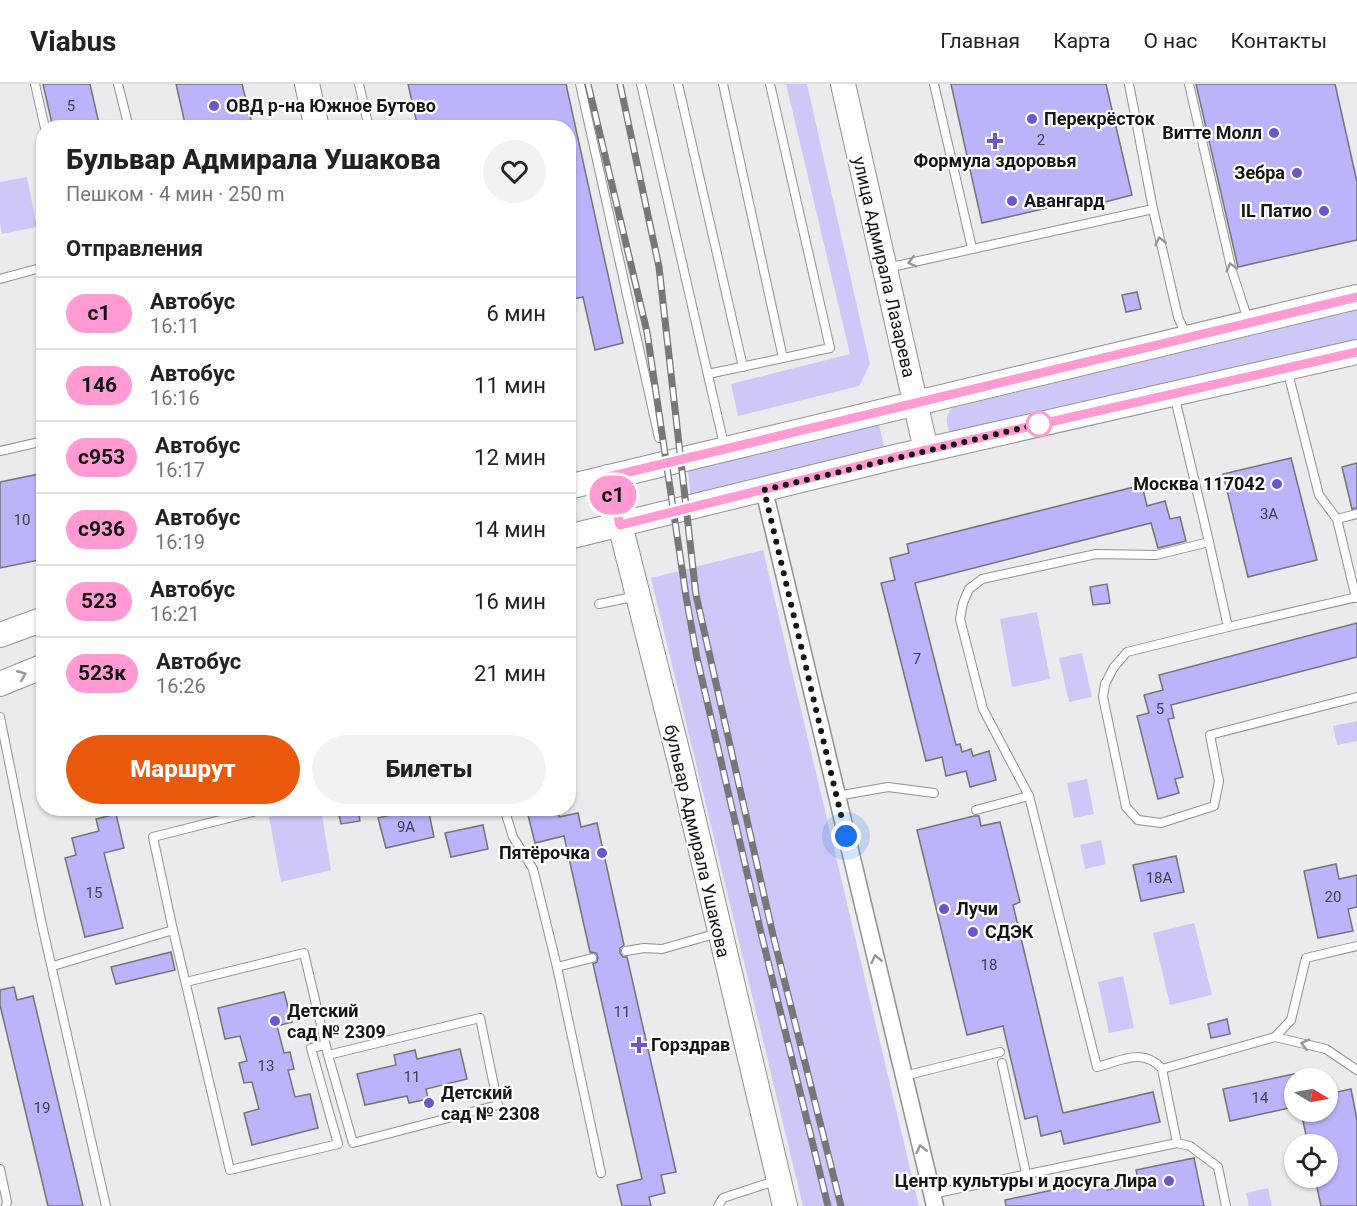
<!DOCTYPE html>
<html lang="ru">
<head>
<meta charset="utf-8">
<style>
	:root { --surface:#fff; --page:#f2f2f2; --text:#222; --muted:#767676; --line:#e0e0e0; --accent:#ea580c }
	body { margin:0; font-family:Roboto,sans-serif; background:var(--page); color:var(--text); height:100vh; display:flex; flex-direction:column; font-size:22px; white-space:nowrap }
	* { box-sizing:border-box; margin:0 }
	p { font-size:20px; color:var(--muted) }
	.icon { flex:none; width:33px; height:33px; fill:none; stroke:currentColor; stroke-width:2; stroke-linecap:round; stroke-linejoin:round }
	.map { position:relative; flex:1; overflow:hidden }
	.drawer { position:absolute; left:36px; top:36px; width:540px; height:696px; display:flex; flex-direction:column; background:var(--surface); border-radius:24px; box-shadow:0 2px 4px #0004 }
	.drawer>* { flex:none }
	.badge { padding:0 12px; border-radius:20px; font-size:21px; line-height:39px }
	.needle { width:39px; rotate:100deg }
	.tools { position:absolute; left:1284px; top:984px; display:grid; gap:12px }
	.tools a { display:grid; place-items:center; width:54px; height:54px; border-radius:50%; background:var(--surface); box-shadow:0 2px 4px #0004; font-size:30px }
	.you { position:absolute; width:30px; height:30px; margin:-15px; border:4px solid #fff; border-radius:50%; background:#1a73e8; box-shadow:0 0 0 9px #1a73e833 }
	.map>.badge { position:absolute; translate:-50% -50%; box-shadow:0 0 0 3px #fff }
	h2 { padding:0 30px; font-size:22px; line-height:54px }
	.round { display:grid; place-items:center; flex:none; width:63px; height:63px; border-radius:32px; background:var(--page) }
	.head { display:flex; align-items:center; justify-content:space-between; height:102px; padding:0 30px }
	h1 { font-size:28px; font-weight:800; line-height:45px }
	.action { display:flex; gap:12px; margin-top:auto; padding:12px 30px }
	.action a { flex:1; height:69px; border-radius:36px; background:var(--accent); color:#fff; font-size:24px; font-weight:800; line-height:69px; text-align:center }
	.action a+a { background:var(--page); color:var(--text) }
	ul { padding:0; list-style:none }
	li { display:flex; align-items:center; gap:18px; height:72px; padding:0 30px; border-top:2px solid var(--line) }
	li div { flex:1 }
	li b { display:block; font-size:22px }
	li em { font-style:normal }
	li .badge { min-width:66px; font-weight:700; text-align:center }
	header { display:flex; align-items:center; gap:36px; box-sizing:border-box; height:84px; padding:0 30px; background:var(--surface); border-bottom:2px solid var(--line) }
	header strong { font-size:28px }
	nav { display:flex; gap:33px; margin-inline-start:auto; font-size:21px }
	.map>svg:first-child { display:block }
</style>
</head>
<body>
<header>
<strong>Viabus</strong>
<nav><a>Главная</a><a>Карта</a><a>О нас</a><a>Контакты</a></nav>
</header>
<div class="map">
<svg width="1357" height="1122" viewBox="0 0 1357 1122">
	<rect width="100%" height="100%" fill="#ebebee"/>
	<!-- green -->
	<g fill="#cdc8f8">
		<path d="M786,0H807L870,280L859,302L738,332L731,300L850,270Z"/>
		<path d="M27,93L37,143L2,150L0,139V98Z"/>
		<path d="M1357,226V258L957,352L949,347C946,338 945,332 952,324Z"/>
		<path d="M879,341L886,370L691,417L688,385Z"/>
		<path d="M763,466L919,1122H803L651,494Z"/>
		<path d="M1037,528L1050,595L1012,603L1000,535Z"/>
		<path d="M1082,569L1092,613L1069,618L1059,574Z"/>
		<path d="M1357,637V657L1337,661L1333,642Z"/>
		<path d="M1087,695L1094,730L1074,734L1067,699Z"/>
		<path d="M307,724L321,725L331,786L281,798L269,733Z"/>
		<path d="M1101,756L1106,780L1085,785L1080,761Z"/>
		<path d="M1194,839L1212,911L1170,921L1153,849Z"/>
		<path d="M1123,892L1134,944L1109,949L1098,898Z"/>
		<path d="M1268,1104L1272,1122H1249L1246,1109Z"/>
	</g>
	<!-- building -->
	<g fill="#bcb4fb" stroke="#747477" stroke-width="1.5">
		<path d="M43,0H90L100,44H53Z"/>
		<path d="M176,0H242L253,44H186Z"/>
		<path d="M408,0H566L623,259L595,266L583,213L568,216V44H418Z"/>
		<path d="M951,0H1106L1132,111L1101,119L1099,112L982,139Z"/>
		<path d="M1196,0H1335L1357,98V156L1238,183Z"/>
		<path d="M1137,208L1141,225L1126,228L1122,211Z"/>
		<path d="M1291,374L1317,476L1248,493L1223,390Z"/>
		<path d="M1357,379V424L1352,425L1342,383Z"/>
		<path d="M44,389V475L0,484V398Z"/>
		<path d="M1142,401L1147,422L1165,417L1170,435L1180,433L1186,457L1158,464L1151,439L915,499L956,661L960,660L962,668L971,665L973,672L989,667L996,696L970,703L966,687L946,692L942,673L926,677L881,499L895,496L890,474L909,469L907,460Z"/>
		<path d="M1107,500L1110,519L1093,521L1090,503Z"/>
		<path d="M1357,539V573L1171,621L1174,634L1168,635L1183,693L1175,695L1179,709L1158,715L1137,632L1149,629L1144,611L1163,606L1159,591Z"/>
		<path d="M346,724H358L360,737L341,740L338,726Z"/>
		<path d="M419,724H428L434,753L386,764L378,734Z"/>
		<path d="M537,724H558L559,733L578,729L581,743L597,739L624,861L620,864V869L623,873H627L676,1088L661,1091L665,1109L649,1113L651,1122H622L617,1101L642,1095L593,880L597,878L598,873L596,869L590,868L564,752L535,759L527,727Z"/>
		<path d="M116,730L124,764L104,769L123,844L85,853L65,774L76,771L72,754L99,747L96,735Z"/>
		<path d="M974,732H979L981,742L1000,738L1020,818L1013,821L1063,1029L1153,1008L1160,1038L1064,1060L1061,1047L1041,1052L1037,1032L1025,1035L1003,942L967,951L917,746Z"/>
		<path d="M483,741L488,765L451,773L445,749Z"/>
		<path d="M1176,772L1184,808L1141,817L1133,781Z"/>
		<path d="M1336,780L1339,795L1357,791V823L1348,825L1353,847L1318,854L1304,787Z"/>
		<path d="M171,868L175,886L116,900L111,883Z"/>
		<path d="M14,903L17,916L33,912L83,1122H48L0,921V906Z"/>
		<path d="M284,908L292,938L277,942L284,969L290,968L294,985L288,986L295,1013L310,1010L318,1044L252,1061L244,1029L259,1025L252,998L244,999L239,979L247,977L240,952L225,955L218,924Z"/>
		<path d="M1227,935L1230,950L1211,954L1208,940Z"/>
		<path d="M460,965L467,995L426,1005L428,1015L409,1019L407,1012L365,1021L357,990L396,981L394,971L415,966L417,975Z"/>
		<path d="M1294,990V1023L1230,1037L1223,1005Z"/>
		<path d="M1351,1005L1357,1036V1122H1321L1315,1094H1328V1060H1308L1301,1028H1328V1010Z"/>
		<path d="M1194,1074L1204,1122H1006L1005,1116L1105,1095L1107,1106L1139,1099L1136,1086Z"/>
	</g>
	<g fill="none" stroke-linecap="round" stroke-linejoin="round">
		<defs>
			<g id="lane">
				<path d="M35,0L45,44"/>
				<path d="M118,0L129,44"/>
				<path d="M359,0L369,44"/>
				<path d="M580,0L659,354"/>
				<path d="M641,0L725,365"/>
				<path d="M678,0L743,283"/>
				<path d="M723,0L783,274"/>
				<path d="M934,0L972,164"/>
				<path d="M1129,0L1153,125L1178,233L1187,253"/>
				<path d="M1189,0L1232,187L1248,236"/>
				<path d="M887,184L1153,125"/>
				<path d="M0,195L44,183"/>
				<path d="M1287,285L1319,411L1337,435L1356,514"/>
				<path d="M708,290L830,264L770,0"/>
				<path d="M1174,310L1209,458L1156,471L1096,470L982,495L969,505L963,519L960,535L983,625L1029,712L1097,983C1121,977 1143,963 1162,985L1177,1059L1190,1062L1218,1083L1226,1122"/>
				<path d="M0,367L44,357"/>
				<path d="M1337,435L1357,430"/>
				<path d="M1209,458L1228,543L1357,513"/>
				<path d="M599,520L637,512"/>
				<path d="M1228,543L1127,568L1114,583L1105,600L1103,613L1126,723L1138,736L1161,739L1214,722L1219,697L1210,651L1357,613"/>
				<path d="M0,633L42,841L106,1122"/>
				<path d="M837,712L888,703L934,709"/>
				<path d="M504,724L513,753L533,785L557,883L601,1089"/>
				<path d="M976,726L1029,712"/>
				<path d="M173,846L230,1086L338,1060L311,964L325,961"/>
				<path d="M626,867L644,864L662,865L718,849"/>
				<path d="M53,882L173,846L153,753L268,724"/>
				<path d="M557,883L592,874"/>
				<path d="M186,898L304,869L328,971L353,1059L498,1021L480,934L328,971"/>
				<path d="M1275,953L1291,936L1306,874L1357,862"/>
				<path d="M1002,979L1026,1089"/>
				<path d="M1162,985L1275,953L1326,965L1357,986"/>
				<path d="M904,992L1000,968"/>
				<path d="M0,1085L7,1118L6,1122"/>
				<path d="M932,1110L1177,1059"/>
				<path d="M718,1122L723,1114L778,1096"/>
			</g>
			<path id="street" d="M764,406L935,1122"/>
			<g id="secondary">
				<path d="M307,0L317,44"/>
				<path d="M843,0L926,366"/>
				<path d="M608,393L681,682L785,1122"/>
				<path d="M568,403L1357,213"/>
				<path d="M568,453L891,374L1357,268"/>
				<path d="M0,551L44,535"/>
				<path d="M0,600L44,582"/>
			</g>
		</defs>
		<!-- lane casing -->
		<use href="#lane" stroke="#919194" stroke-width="10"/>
		<!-- street casing -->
		<use href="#street" stroke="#919194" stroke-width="19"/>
		<!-- secondary casing -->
		<use href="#secondary" stroke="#919194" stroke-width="26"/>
		<!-- lane -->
		<use href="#lane" stroke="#fff" stroke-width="8"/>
		<!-- street -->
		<use href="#street" stroke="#fff" stroke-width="16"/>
		<!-- secondary -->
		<use href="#secondary" stroke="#fff" stroke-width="24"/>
		<defs>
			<g id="rail">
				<path d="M588,0L647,248L686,512L697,574L762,853L828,1122"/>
				<path d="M620,0L659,183L696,511L773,851L841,1122"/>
			</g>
		</defs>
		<!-- rail casing -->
		<use href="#rail" stroke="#777779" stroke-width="7"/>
		<!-- rail -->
		<use href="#rail" stroke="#fff" stroke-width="4.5" stroke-dasharray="14" stroke-linecap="butt"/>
	</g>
	<!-- one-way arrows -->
	<defs><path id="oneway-chevron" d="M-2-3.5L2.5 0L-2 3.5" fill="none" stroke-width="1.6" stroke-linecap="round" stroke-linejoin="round" transform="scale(1.5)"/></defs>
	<g stroke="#969696">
		<use href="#oneway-chevron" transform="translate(1160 157) rotate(-103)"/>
		<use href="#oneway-chevron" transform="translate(912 178) rotate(166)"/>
		<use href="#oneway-chevron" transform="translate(1231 183) rotate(-104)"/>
		<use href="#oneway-chevron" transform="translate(22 591) rotate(-22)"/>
		<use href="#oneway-chevron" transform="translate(876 875) rotate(-103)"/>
		<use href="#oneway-chevron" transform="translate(1305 960) rotate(-167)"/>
		<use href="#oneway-chevron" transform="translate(921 1065) rotate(-103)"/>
	</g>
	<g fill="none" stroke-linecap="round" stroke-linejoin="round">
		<defs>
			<path id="line" d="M1357,213L608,393L620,441L891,374L1357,268"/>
		</defs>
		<!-- line casing -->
		<use href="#line" stroke="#fff" stroke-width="14"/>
		<!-- line -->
		<use href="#line" stroke="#ff9ad2" stroke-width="9"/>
		<!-- walk -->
		<path stroke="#151516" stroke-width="6" stroke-dasharray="0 10.8" d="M846,752L764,406L1039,340"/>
	</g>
	<!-- markers -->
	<g fill="#6f54ce" stroke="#fff" stroke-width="2">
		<circle cx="214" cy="22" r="6"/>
		<circle cx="1032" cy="35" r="6"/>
		<circle cx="1274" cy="49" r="6"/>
		<path d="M992 48h6v6h6v6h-6v6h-6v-6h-6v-6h6z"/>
		<circle cx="1297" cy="89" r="6"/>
		<circle cx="1012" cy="117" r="6"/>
		<circle cx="1324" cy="127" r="6"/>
		<circle cx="1277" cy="400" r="6"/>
		<circle cx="602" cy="769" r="6"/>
		<circle cx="944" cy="825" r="6"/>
		<circle cx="973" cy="848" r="6"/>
		<circle cx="275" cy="937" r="6"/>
		<path d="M636 952h6v6h6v6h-6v6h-6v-6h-6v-6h6z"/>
		<circle cx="429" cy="1019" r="6"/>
		<circle cx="1169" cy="1097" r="6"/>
	</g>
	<circle fill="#fff" stroke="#ff9ad2" stroke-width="3" cx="1039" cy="340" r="12"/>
	<g text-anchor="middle" stroke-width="4.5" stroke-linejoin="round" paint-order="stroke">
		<!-- number labels -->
		<g font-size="15" fill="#3f3d4f">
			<text x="71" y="27">5</text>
			<text x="1041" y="61">2</text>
			<text x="1269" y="435">3А</text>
			<text x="22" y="441">10</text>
			<text x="917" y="580">7</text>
			<text x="1160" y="630">5</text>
			<text x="406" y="748">9А</text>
			<text x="1159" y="799">18А</text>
			<text x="94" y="814">15</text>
			<text x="1333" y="818">20</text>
			<text x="989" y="886">18</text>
			<text x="622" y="933">11</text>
			<text x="266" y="987">13</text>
			<text x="412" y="998">11</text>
			<text x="1260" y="1019">14</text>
			<text x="42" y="1029">19</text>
		</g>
		<!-- poi labels -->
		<g font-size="18" font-weight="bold" fill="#151516" stroke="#fff" text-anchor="start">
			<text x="226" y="28">ОВД р-на Южное Бутово</text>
			<text x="1044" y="41">Перекрёсток</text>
			<text x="1262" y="55" text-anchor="end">Витте Молл</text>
			<text x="995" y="83" text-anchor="middle">Формула здоровья</text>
			<text x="1285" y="95" text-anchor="end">Зебра</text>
			<text x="1024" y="123">Авангард</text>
			<text x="1312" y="133" text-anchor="end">IL Патио</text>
			<text x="1265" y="406" text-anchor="end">Москва 117042</text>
			<text x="590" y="775" text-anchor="end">Пятёрочка</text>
			<text x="956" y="831">Лучи</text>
			<text x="985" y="854">СДЭК</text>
			<text x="287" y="933">Детский<tspan x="287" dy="21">сад № 2309</tspan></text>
			<text x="651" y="967">Горздрав</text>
			<text x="441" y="1015">Детский<tspan x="441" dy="21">сад № 2308</tspan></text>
			<text x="1157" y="1103" text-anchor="end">Центр культуры и досуга Лира</text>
		</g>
		<!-- street labels -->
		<g font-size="18" fill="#151516" stroke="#fff">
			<text transform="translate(884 183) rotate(77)" y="6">улица Адмирала Лазарева</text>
			<text transform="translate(697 757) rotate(77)" y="6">бульвар Адмирала Ушакова</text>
		</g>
	</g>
</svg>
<div class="tools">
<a><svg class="needle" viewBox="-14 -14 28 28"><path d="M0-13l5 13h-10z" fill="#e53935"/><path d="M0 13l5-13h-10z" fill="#767676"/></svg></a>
<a><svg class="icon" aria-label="locate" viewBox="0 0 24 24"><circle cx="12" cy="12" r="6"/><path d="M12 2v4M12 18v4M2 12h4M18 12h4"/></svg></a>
</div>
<div class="you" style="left:846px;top:752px"></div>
<b class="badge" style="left:613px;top:411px;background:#ff9ad2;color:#111">с1</b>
<section class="drawer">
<div class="head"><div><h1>Бульвар Адмирала Ушакова</h1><p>Пешком · 4 мин · 250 m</p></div><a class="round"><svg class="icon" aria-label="heart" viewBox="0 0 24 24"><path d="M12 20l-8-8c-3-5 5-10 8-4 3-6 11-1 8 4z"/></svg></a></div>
<h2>Отправления</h2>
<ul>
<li><span class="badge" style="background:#ff9ad2;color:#111">с1</span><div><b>Автобус</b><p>16:11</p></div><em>6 мин</em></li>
<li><span class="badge" style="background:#ff9ad2;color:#111">146</span><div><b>Автобус</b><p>16:16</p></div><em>11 мин</em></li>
<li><span class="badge" style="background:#ff9ad2;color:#111">с953</span><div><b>Автобус</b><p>16:17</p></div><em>12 мин</em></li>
<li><span class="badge" style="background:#ff9ad2;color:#111">с936</span><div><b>Автобус</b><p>16:19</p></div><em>14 мин</em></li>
<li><span class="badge" style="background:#ff9ad2;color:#111">523</span><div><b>Автобус</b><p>16:21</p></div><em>16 мин</em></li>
<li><span class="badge" style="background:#ff9ad2;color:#111">523к</span><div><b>Автобус</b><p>16:26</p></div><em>21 мин</em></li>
</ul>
<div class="action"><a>Маршрут</a><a>Билеты</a></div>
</section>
</div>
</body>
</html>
